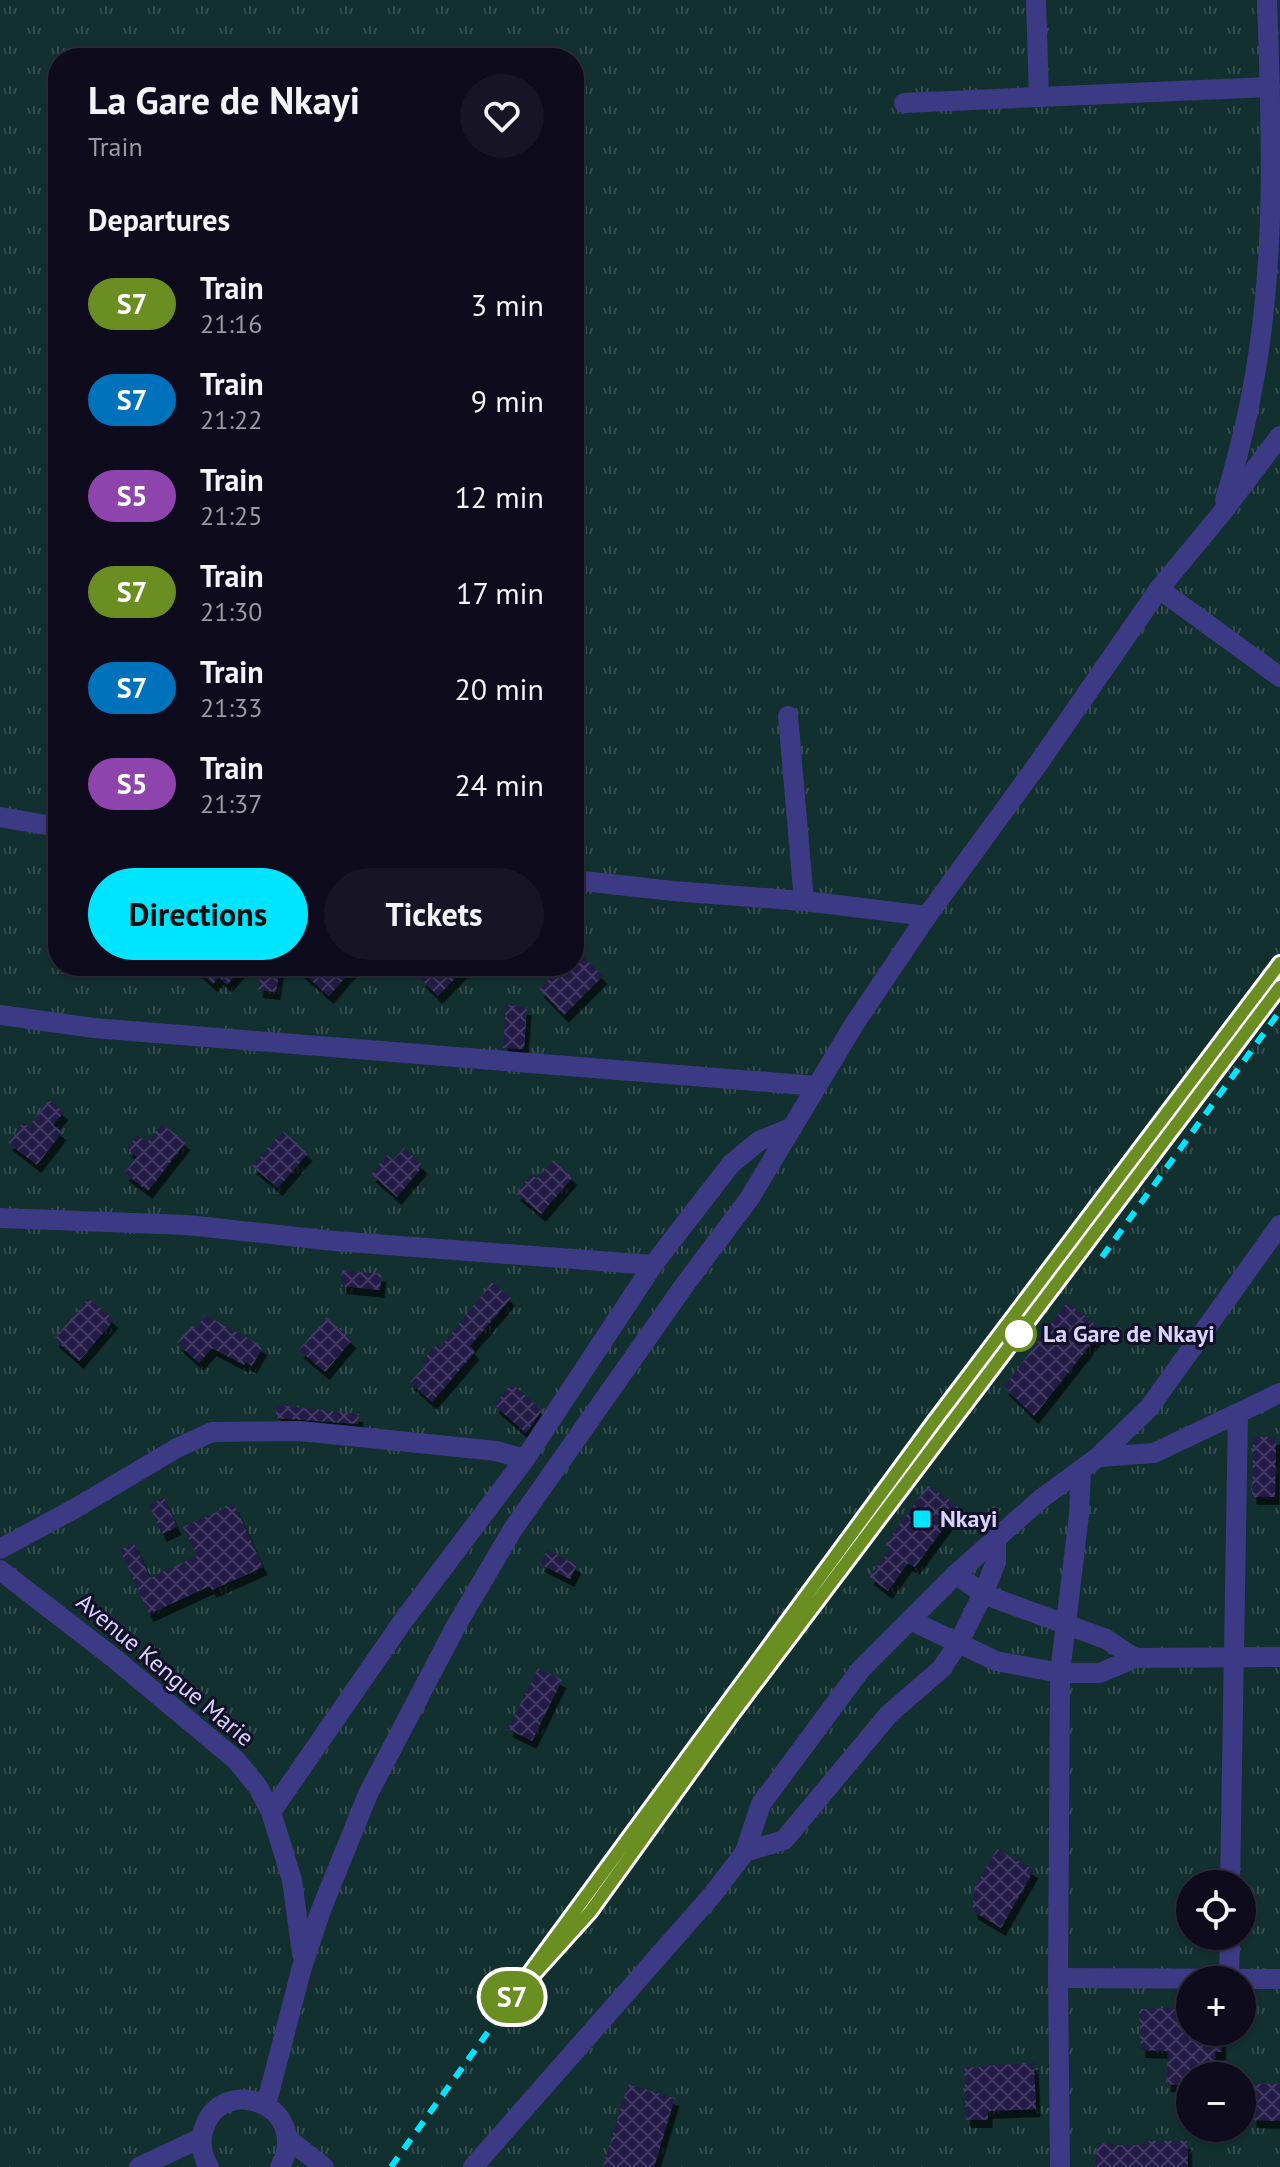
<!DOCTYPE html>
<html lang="en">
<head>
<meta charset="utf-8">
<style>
	:root { --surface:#0e0b1c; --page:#171425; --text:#f1f3f6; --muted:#9b9ba3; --line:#2e2b3b; --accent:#00e5ff }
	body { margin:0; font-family:"PT Sans",sans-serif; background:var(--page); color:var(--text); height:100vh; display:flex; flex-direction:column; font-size:30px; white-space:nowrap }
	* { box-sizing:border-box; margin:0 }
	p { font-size:26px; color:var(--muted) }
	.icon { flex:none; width:44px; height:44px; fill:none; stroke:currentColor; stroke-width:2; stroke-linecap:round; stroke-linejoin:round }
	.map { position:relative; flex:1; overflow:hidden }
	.details { position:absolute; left:48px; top:48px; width:536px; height:928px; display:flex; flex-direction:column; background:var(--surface); border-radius:32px; box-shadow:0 2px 6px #0004,0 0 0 2px var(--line) }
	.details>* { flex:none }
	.badge { padding:0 16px; border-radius:26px; font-size:28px; line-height:52px }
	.buttons { position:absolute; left:1176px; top:1870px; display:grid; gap:16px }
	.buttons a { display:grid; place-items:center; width:80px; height:80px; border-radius:50%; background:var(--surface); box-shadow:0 2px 6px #0004,0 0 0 2px var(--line); font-size:40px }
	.map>.badge { position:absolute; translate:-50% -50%; box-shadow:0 0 0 4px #fff }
	h2 { padding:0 40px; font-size:30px; line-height:72px }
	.round { display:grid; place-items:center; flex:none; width:84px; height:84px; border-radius:42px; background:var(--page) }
	.headline { display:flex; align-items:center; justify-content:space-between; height:136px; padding:0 40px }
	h1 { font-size:38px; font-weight:700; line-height:60px }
	.button { display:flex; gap:16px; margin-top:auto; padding:16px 40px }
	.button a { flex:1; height:92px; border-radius:48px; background:var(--accent); color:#111; font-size:32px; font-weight:700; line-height:92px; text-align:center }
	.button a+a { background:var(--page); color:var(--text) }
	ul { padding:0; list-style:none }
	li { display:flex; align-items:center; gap:24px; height:96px; padding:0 40px }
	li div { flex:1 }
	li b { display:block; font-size:30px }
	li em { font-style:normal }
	li .badge { min-width:88px; font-weight:700; text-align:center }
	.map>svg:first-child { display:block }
</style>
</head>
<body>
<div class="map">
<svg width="1280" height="2167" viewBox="0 0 1280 2167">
	<defs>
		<pattern id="grass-tufts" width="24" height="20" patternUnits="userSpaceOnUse" patternTransform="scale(2)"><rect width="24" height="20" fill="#12302f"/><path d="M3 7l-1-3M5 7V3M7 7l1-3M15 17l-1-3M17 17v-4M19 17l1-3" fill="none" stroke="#344d4e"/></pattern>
		<pattern id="building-cross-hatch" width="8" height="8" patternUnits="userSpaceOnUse" patternTransform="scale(2)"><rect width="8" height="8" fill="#241b47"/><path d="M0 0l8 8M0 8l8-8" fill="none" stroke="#433b63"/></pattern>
		<filter id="shadow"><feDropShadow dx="4.5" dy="8" stdDeviation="0" flood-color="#0009"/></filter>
	</defs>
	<rect width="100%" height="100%" fill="#130f26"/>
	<!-- grass -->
	<path fill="url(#grass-tufts)" fill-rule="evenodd" d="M0,0H1280V2167H0ZM58,58H574V966H58ZM1190,1884H1242V1936H1190ZM1190,1980H1242V2032H1190ZM1190,2076H1242V2128H1190Z"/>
	<!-- building -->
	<g fill="url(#building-cross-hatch)" filter="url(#shadow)">
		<path d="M582,955L603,976L564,1015L539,989L554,974L559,979Z"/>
		<path d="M193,966H244L227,985L219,977L213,984Z"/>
		<path d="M262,966H280L276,992L258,990Z"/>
		<path d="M295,966H355L329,996Z"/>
		<path d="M433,966H467L438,996L421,979Z"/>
		<path d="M506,1005L527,1007L524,1049L503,1048Z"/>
		<path d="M49,1100L64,1112L53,1125L62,1132L37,1165L8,1143L23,1123L28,1127Z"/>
		<path d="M162,1124L186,1142L148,1191L124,1173L137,1157L127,1149L137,1135L147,1142Z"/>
		<path d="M283,1131L308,1153L278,1188L252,1166Z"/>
		<path d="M404,1148L423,1166L397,1197L371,1174L387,1155L393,1160Z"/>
		<path d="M553,1160L573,1177L541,1214L516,1193L532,1174L537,1179Z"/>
		<path d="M342,1270L382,1274L380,1290L341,1286Z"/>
		<path d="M492,1282L511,1298L470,1346L475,1352L432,1402L410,1382L426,1365L422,1361L437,1344L440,1348Z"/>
		<path d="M89,1298L114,1320L79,1361L54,1339Z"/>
		<path d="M1067,1302L1102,1330L1034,1416L1004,1387Z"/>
		<path d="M206,1315L263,1347L252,1366L245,1362L244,1365L212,1348L199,1363L177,1343L192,1325L195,1328Z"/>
		<path d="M326,1317L352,1340L325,1372L299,1350Z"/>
		<path d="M512,1384L542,1410L526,1433L494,1405Z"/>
		<path d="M277,1405L359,1414L358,1424L275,1418Z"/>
		<path d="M1253,1437H1276L1275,1497H1252Z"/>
		<path d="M928,1485L959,1507L915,1567L908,1563L888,1591L869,1577L890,1549L885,1545Z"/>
		<path d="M164,1498L177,1527L162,1534L149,1505Z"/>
		<path d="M234,1504L263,1567L212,1590L210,1586L149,1614L120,1550L134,1543L150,1578L197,1556L183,1527Z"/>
		<path d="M548,1550L577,1565L570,1579L540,1564Z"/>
		<path d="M538,1668L562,1680L532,1741L508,1729Z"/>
		<path d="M997,1849L1034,1870L1001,1928L973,1911L974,1888Z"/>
		<path d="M1190,2007V2032H1221L1222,2052H1215L1216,2076H1190V2086L1166,2084L1168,2051L1141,2050L1139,2009Z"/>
		<path d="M1034,2062L1036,2109L988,2111V2120H966L964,2068Z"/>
		<path d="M628,2084L675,2098L654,2167H603Z"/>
		<path d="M1252,2084H1280V2121L1252,2120Z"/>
		<path d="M1150,2141H1187L1188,2167H1095L1097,2143L1132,2146Z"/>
	</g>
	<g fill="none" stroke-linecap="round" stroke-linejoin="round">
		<!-- minor -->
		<g stroke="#3d3a85" stroke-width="20">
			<path d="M1036,0L1039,97"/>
			<path d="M904,103L1270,87"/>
			<path d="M1225,500C1239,453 1251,404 1258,356C1276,239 1271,118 1267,0"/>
			<path d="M1159,589L1280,677"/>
			<path d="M788,716L804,901"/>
			<path d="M0,817L58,827"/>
			<path d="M574,880L673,891L804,901L927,916"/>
			<path d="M0,1015L94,1028L817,1086"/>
			<path d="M0,1218L187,1225L335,1241L653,1265"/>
			<path d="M1098,1457L1154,1453L1280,1393"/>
			<path d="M0,1549L74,1509L177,1448L212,1432L299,1431L341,1435L496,1451L525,1459"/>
			<path d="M0,1570L115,1659L236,1760L258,1787L271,1812L292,1880L302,1954"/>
			<path d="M956,1574L983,1594L1106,1639L1135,1658"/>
			<path d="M910,1620L996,1661L1060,1673H1100L1135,1658L1280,1657"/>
			<path d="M271,1812L403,1621L525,1459L653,1265L731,1164L759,1141L793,1127"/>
			<path d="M1230,1884L1238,1414"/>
			<path d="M1058,1978L1280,1979"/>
			<path d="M1229,1979L1230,1936"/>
			<path d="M266,2105L302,1967L321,1910L368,1794L456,1626L513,1529L686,1283L749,1199L855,1023L927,916L1040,761L1159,589L1221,514L1280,436"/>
			<path d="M287,2138L324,2167"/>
			<path d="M139,2167L201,2138"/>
			<path d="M209,2167C202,2156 200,2144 203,2131C220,2071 313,2105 280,2167"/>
			<path d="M1060,2167L1058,1978L1060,1673L1079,1515L1081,1470"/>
		</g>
		<!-- tertiary -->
		<g stroke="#3d3a85" stroke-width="20">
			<path d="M745,1852L784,1840L889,1714L941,1669L958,1644L983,1594L996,1562V1538"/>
			<path d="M473,2167L713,1894L745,1852L761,1804L861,1669L956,1574L1042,1498L1098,1457L1149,1408L1280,1225"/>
		</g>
		<!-- rail -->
		<g stroke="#00e5ff" stroke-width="6" stroke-dasharray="12 10" stroke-linecap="butt">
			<path d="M1102,1257L1280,1011"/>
			<path d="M825,1591L1280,987"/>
			<path d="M391,2167C681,1761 980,1362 1280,963"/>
		</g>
	</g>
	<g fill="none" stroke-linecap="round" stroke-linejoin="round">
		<defs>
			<path id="line" d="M1280,963L933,1423L506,2005L590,1912L733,1713L1280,987"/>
		</defs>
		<!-- line casing -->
		<use href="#line" stroke="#fff" stroke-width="18"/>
		<!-- line -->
		<use href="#line" stroke="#6b8e23" stroke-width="12"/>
	</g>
	<!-- markers -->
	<circle fill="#fff" stroke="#6b8e23" stroke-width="4" cx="1019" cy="1334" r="16"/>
	<rect fill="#00e5ff" stroke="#130f26" stroke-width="3" x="912" y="1509" width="20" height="20" rx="4"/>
	<g text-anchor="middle" stroke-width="6" stroke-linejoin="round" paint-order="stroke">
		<!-- stop labels -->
		<g font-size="24" font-weight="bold" fill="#d9d4ff" stroke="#130f26" text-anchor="start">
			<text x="1043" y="1342">La Gare de Nkayi</text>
		</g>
		<!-- poi labels -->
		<g font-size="24" font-weight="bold" fill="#d9d4ff" stroke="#130f26" text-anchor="start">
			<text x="940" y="1527">Nkayi</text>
		</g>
		<!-- street labels -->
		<g font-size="24" fill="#d9d4ff" stroke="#130f26">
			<text transform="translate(165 1670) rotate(40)" y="8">Avenue Kengue Marie</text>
		</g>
	</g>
</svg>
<div class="buttons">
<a><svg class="icon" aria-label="locate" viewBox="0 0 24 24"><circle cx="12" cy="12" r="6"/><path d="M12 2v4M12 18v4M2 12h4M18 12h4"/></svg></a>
<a>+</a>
<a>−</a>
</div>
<b class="badge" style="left:512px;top:1997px;background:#6b8e23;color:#fff">S7</b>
<section class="details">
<div class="headline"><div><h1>La Gare de Nkayi</h1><p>Train</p></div><a class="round"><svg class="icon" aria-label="heart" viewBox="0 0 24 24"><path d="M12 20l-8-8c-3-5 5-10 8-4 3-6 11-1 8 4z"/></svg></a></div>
<h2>Departures</h2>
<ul>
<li><span class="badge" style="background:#6b8e23;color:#fff">S7</span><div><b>Train</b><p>21:16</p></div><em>3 min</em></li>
<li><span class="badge" style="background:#0072bc;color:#fff">S7</span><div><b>Train</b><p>21:22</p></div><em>9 min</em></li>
<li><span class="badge" style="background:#8e44ad;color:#fff">S5</span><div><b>Train</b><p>21:25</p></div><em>12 min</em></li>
<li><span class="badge" style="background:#6b8e23;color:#fff">S7</span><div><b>Train</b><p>21:30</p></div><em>17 min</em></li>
<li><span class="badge" style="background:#0072bc;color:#fff">S7</span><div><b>Train</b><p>21:33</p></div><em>20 min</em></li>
<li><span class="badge" style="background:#8e44ad;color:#fff">S5</span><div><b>Train</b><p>21:37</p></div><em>24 min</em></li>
</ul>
<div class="button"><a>Directions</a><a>Tickets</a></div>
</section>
</div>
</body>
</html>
